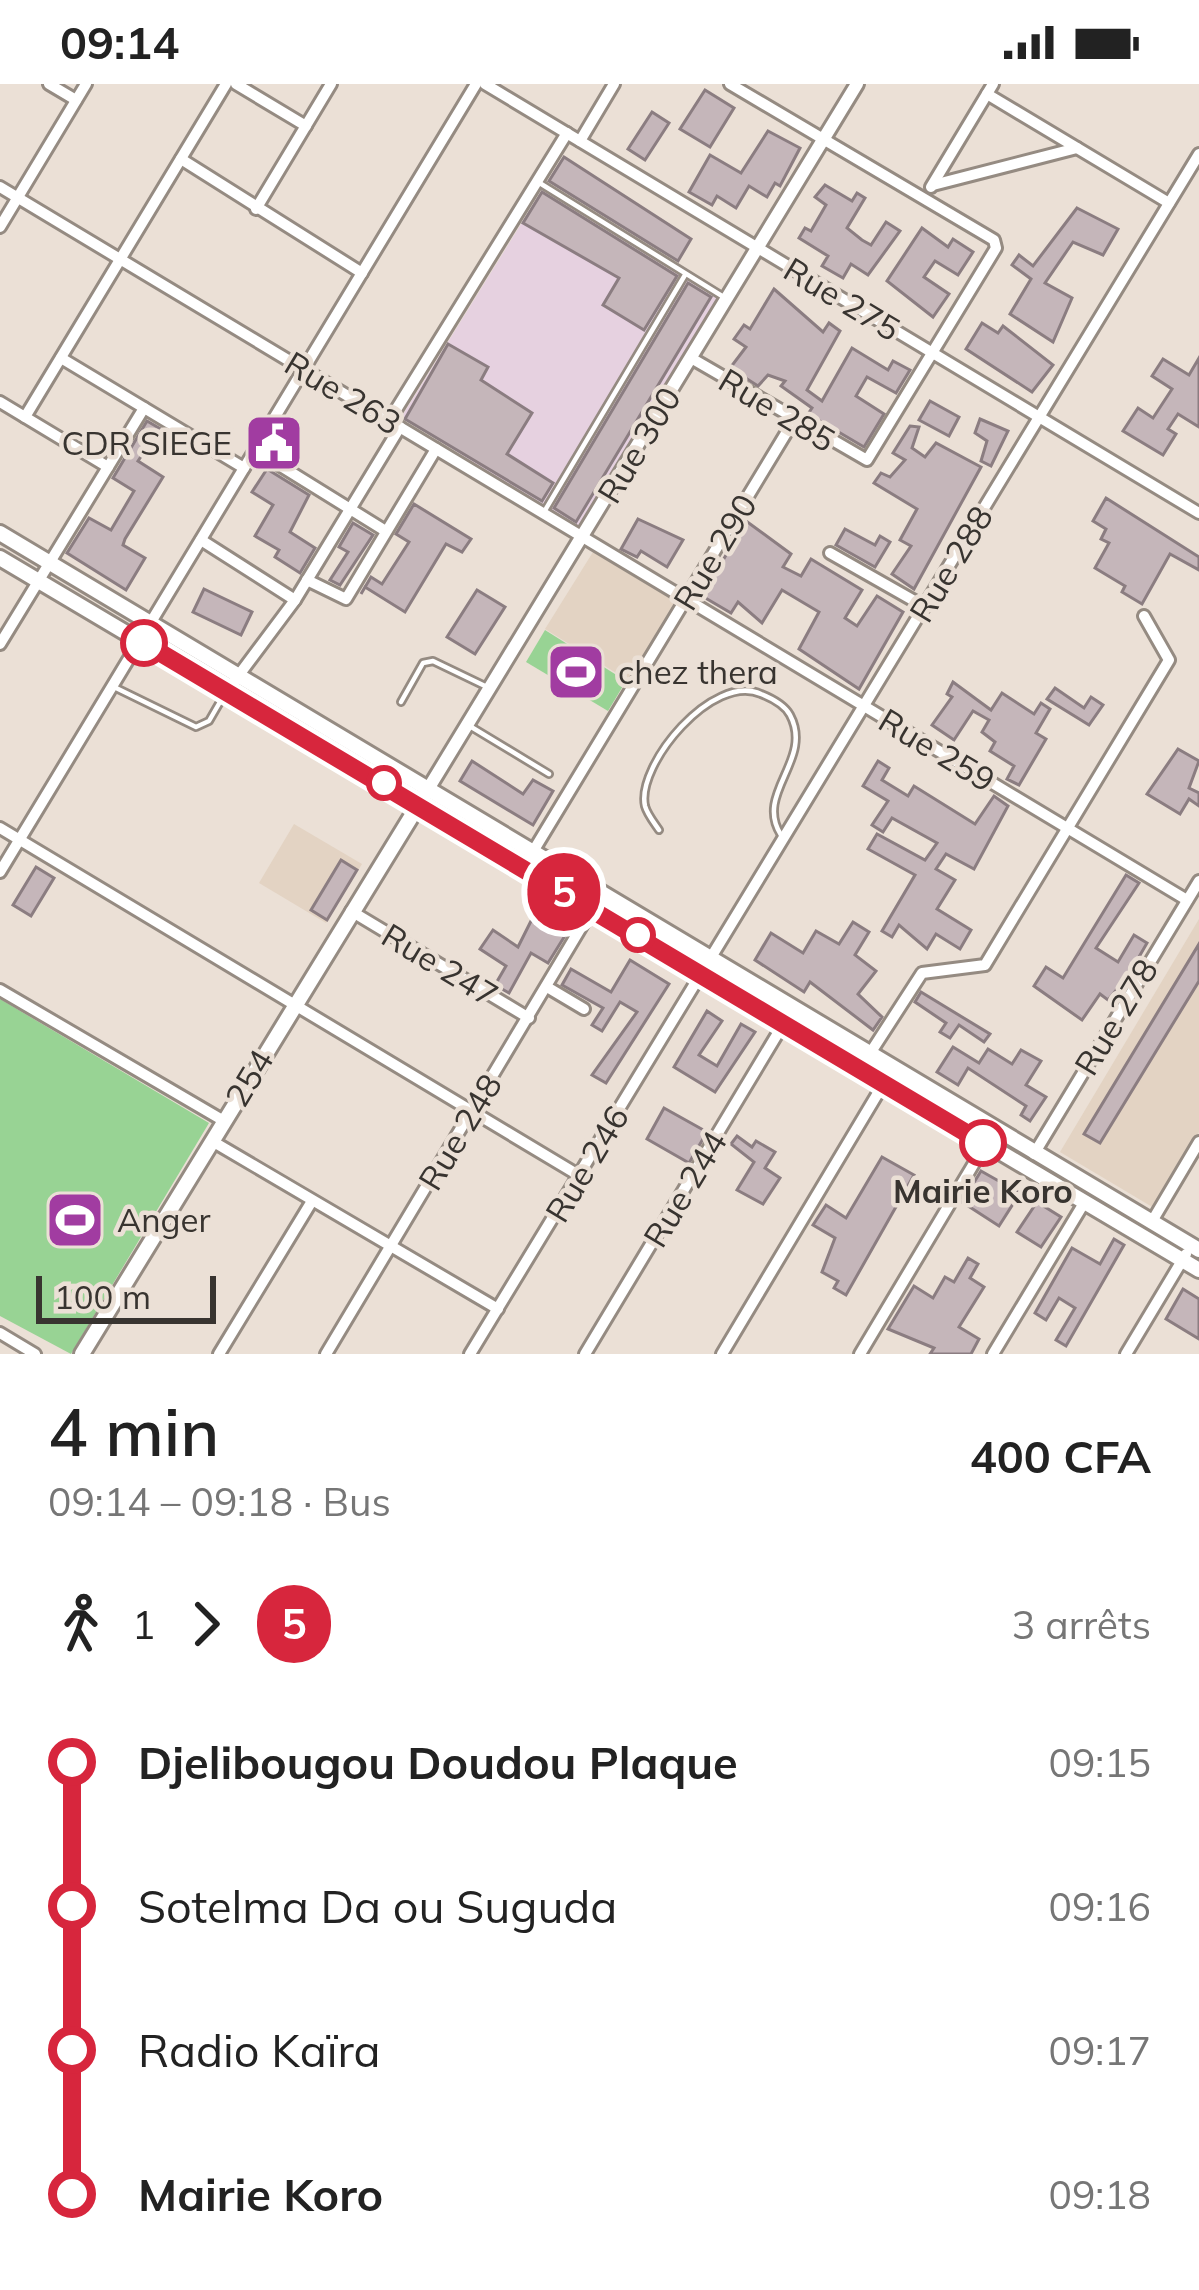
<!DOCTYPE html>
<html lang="fr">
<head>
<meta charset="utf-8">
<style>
	:root { --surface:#fff; --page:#f6f6f6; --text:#222; --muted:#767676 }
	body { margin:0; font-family:Mulish,sans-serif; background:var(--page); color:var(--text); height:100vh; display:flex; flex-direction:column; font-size:45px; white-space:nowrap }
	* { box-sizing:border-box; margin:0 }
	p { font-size:39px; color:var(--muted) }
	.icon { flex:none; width:66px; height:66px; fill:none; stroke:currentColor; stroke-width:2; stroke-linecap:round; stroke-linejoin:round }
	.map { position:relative; height:1270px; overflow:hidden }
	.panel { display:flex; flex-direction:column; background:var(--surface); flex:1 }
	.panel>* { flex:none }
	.badge { padding:0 24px; border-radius:39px; font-size:42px; line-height:78px }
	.scale { position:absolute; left:36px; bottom:30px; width:180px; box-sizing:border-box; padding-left:12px; border:6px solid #383430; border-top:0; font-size:33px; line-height:42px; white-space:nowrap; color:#383430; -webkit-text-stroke:9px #ebe0d6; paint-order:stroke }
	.map>.badge { position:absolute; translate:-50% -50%; box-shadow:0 0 0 6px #fff }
	.legs { display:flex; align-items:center; gap:18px; height:132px; padding:0 48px; font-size:39px }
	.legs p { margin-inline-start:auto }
	.overview { display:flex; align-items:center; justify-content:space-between; height:204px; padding:0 48px }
	h1 { font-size:66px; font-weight:600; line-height:90px }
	ul { padding:0 48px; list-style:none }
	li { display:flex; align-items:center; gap:42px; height:144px; font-size:45px }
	li i { display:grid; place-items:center; width:18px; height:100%; margin:0 15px; background:currentColor }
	li i::after { content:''; width:30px; height:30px; margin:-15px; border:9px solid; border-radius:50%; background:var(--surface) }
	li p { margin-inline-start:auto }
	li:first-child i { background:linear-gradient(#0000 50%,currentColor 0) }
	li:last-child i { background:linear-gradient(currentColor 50%,#0000 0) }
	.status { display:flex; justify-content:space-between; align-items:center; height:84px; padding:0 60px; background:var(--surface); direction:ltr }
	.status svg { height:33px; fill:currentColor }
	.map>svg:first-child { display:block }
</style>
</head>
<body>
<div class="status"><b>09:14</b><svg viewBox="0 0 49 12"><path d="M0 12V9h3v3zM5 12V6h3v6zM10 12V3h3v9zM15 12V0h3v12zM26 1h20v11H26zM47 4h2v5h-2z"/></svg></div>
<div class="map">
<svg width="1199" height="1270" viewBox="0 0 1199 1270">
	<rect width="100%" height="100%" fill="#ebe0d6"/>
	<!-- commercial -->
	<path fill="#e6d1e0" d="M544,103L728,214L581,449L402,332Z"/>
	<!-- built -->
	<g fill="#e3d3c3">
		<path d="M593,468L678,519L629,597L545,545Z"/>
		<path d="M294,740L362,780L326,839L259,799Z"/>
		<path d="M1199,835V1048L1154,1124L1060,1068Z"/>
	</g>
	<!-- green -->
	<g fill="#98d394">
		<path d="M545,546L626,597L608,627L526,578Z"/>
		<path d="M0,915L209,1039L71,1270L0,1232Z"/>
	</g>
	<!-- building -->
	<g fill="#c5b6ba" stroke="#8b7d81" stroke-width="3">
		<path d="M705,6L734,24L710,63L680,45Z"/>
		<path d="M652,28L669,39L645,76L628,65Z"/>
		<path d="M768,47L800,64L780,102L775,99L767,113L749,102L736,124L717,112L712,121L689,108L710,71L741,89Z"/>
		<path d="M564,73L691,155L678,177L549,97Z"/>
		<path d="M825,101L852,117L857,109L865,114L847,144L862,156L871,161L886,138L900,147L868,191L851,180L843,194L822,182L828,172L799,154L805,144L811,147L826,121L815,113Z"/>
		<path d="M542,108L677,192L644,246L603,221L619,194L523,139Z"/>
		<path d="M1077,124L1118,145L1103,171L1073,158L1045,199L1072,214L1053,258L1010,230L1031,195L1012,181L1019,171L1033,182Z"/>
		<path d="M922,144L948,163L953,155L973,168L958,191L935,177L924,193L949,210L933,233L887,197Z"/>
		<path d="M688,199L711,213L576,438L554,424Z"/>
		<path d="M774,205L823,248L829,239L840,247L807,306L822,317L852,264L888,286L893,277L910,286L896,309L867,293L856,312L884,330L864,363L808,330L812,324L781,302L785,297L768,291L758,302L730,284L746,263L734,255L744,241L750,245Z"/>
		<path d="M982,239L998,249L1003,242L1053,281L1032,308L966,265Z"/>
		<path d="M448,260L488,283L481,296L532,329L507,370L553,399L542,417L405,335Z"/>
		<path d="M1199,274V343L1178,330L1168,345L1176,350L1163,371L1123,347L1138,324L1153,334L1172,305L1152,292L1163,275L1189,291Z"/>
		<path d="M930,317L959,333L949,352L919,336Z"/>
		<path d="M980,335L1008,347L991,382L981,377L987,357L975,349Z"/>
		<path d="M147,337L178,355L172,365L153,355L138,377L163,393L125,455L123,461L145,474L126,506L67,469L89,434L111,446L134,407L113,394Z"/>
		<path d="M910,342L919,343L912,364L925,373L936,359L981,383L914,505L892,490L911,462L900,456L917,425L874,399L881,389L890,393L905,376L893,369Z"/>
		<path d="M267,385L309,411L290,448L315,464L300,489L275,473L279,466L255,452L273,421L252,408Z"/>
		<path d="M1106,414L1199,473V486L1170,470L1142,520L1122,508L1125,502L1095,484L1109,459L1101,455L1106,445L1093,437Z"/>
		<path d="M414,420L471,455L462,468L446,460L405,528L365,503L361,510L371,493L382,500L409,458L396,450Z"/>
		<path d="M638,435L683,456L667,483L641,467L637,473L621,465Z"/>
		<path d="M746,437L791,470L783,483L801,492L811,475L862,506L845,534L857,542L877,512L903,528L859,605L799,565L819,528L782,506L762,539L738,518L731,529L702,512Z"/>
		<path d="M353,439L373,451L340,501L330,496L348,468L339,463Z"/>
		<path d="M845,445L875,461L880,452L890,458L875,483L836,461Z"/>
		<path d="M204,505L252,528L241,551L193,528Z"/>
		<path d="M477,506L505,523L475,570L447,553Z"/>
		<path d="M953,598L991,626L1002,609L1034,630L1041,619L1050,625L1036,649L1046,655L1019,701L1007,695L1014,682L990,667L995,658L982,648L989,636L973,627L954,656L932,641L952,613L947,610Z"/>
		<path d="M1055,604L1084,624L1091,613L1103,621L1089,641L1047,615Z"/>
		<path d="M1178,665L1199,677L1189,704L1199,709V722L1189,715L1180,730L1147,710Z"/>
		<path d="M472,677L523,710L533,696L553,707L533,741L460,697Z"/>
		<path d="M878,677L889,684L882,696L908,712L914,702L975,740L994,712L1008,722L974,785L946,770L936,785L955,796L937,825L971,846L960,865L936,850L927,865L899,841L892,853L882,847L915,791L868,765L877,750L925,776L937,759L892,734L883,748L872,741L888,717L863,702Z"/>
		<path d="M341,776L357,786L327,836L311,826Z"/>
		<path d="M36,783L54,794L31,832L13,821Z"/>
		<path d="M1126,791L1139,799L1096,864L1118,878L1134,851L1147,859L1128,892L1108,916L1100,910L1082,936L1034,902L1046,883L1063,894Z"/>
		<path d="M539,821L571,842L548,879L531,869L509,909L495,901L506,882L480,865L493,846L518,863Z"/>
		<path d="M853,838L869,848L855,871L876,887L858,910L882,933L873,946L810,898L804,908L755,876L771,849L803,869L816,847L839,860Z"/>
		<path d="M1199,860V897L1100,1059L1084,1050Z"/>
		<path d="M630,876L669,900L606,999L592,991L637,928L620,918L602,947L592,941L603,924L562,901L571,885L611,908Z"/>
		<path d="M921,908L990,950L984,958L959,941L950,954L940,948L946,939L915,918Z"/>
		<path d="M707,927L722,937L699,971L717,982L741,940L755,948L715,1008L674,983Z"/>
		<path d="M953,963L979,979L988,965L1012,980L1021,966L1041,977L1026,1001L1046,1013L1030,1037L1021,1031L1026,1022L968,984L958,1001L937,988Z"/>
		<path d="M664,1024L707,1048L689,1079L647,1055Z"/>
		<path d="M737,1052L752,1063L756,1057L775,1068L765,1084L780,1094L763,1120L737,1106L754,1078L731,1060Z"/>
		<path d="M882,1073L914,1091L846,1211L834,1204L838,1197L822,1188L835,1154L813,1141L826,1121L846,1134Z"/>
		<path d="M981,1087L1020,1109L999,1142L962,1118Z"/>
		<path d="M1037,1118L1061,1133L1041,1163L1017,1148Z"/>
		<path d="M1114,1155L1124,1161L1066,1262L1056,1256L1075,1224L1059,1214L1046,1236L1035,1229L1072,1164L1100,1180Z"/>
		<path d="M968,1174L978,1180L970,1194L984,1203L959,1243L979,1255L971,1270H930L934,1264L888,1245L914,1202L933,1214L945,1193L954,1198Z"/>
		<path d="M1183,1205L1199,1215V1255L1166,1235Z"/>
	</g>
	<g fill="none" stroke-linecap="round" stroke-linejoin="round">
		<defs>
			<g id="service">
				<path d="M538,98L722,212"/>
				<path d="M544,428L685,191"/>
				<path d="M112,602L196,643L209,637L224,611"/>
				<path d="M401,618L423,579L433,577L485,602"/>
				<path d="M468,641L549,690"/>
				<path d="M659,746C655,740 647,730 645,722C636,681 713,588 761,610C771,614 784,620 790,631C814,676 754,709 781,751"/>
			</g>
			<g id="minor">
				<path d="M49,0L76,16"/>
				<path d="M236,0L306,42"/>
				<path d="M485,0L1199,429"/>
				<path d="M987,10L1169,119"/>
				<path d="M580,57L614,0"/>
				<path d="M181,75L362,189"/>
				<path d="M933,101L1077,64"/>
				<path d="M0,103L1187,816"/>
				<path d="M931,103L993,0"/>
				<path d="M256,125L331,0"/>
				<path d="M0,143L86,0"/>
				<path d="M61,274L244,384"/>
				<path d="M691,274L867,376L996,164L994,156L730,0"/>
				<path d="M0,318L108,383"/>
				<path d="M25,333L226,0"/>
				<path d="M389,337L567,49"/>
				<path d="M255,366L384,446"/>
				<path d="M201,456L295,516"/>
				<path d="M830,469L925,523"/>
				<path d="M307,496L346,515L436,365"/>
				<path d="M0,560L144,324"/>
				<path d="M227,607L295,516L400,343"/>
				<path d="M0,744L580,1092"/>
				<path d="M523,784L794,336"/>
				<path d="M0,788L476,0"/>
				<path d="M351,827L529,934"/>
				<path d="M547,903L584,925"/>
				<path d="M0,906L224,1037"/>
				<path d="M869,971L922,889L985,881L1169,576L1144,532"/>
				<path d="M212,1057L498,1225"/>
				<path d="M1034,1070L1199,797"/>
				<path d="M1151,1139L1199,1058"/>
				<path d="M0,1249L35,1270"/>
				<path d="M219,1270L312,1117"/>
				<path d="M326,1270L601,810"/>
				<path d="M470,1270L1199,70"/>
				<path d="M585,1270L784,939"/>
				<path d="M722,1270L884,999"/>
				<path d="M860,1270L985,1061"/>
				<path d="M993,1270L1084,1119"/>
				<path d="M1126,1270L1186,1170"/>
			</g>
			<path id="tertiary" d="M419,720L857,0"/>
			<g id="secondary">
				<path d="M0,449L1199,1166"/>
				<path d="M0,474L1199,1186"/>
				<path d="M82,1270L419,720"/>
			</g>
		</defs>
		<!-- service casing -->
		<use href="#service" stroke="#958b82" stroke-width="10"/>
		<!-- minor casing -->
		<use href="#minor" stroke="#958b82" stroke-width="16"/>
		<!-- tertiary casing -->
		<use href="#tertiary" stroke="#958b82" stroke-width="18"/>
		<!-- secondary casing -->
		<use href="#secondary" stroke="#958b82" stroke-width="20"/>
		<!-- service -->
		<use href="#service" stroke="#fff" stroke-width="4.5"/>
		<!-- minor -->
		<use href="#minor" stroke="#fff" stroke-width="10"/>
		<!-- tertiary -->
		<use href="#tertiary" stroke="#fff" stroke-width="12"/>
		<!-- secondary -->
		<use href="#secondary" stroke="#fff" stroke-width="14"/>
	</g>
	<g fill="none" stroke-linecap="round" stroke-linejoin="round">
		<defs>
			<path id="line-1" d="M144,559L983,1059"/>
		</defs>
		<!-- line-1 casing -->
		<use href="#line-1" stroke="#fff" stroke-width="27"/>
		<!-- line-1 -->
		<use href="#line-1" stroke="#d7263d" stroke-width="18"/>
	</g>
	<!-- icons -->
	<defs>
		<symbol id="civic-square" viewBox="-11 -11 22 22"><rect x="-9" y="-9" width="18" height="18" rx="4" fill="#a13ca1" stroke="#ebe0d6"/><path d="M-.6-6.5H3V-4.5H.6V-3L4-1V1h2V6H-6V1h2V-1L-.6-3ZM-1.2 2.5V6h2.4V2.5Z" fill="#fff"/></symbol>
		<symbol id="stadium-square" viewBox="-11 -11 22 22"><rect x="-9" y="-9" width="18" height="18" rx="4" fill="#a13ca1" stroke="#ebe0d6"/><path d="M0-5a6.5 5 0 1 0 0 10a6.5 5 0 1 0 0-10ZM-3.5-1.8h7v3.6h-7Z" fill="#fff"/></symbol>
	</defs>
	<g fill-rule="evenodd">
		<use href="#civic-square" x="241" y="326" width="66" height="66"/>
		<use href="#stadium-square" x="543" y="555" width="66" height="66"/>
		<use href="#stadium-square" x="42" y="1103" width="66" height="66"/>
	</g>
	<!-- markers -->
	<g fill="#fff" stroke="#d7263d" stroke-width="6">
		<circle cx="144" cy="559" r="21"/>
		<circle cx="384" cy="699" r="15"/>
		<circle cx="638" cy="851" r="15"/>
		<circle cx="983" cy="1059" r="21"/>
	</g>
	<g text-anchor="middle" stroke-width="9" stroke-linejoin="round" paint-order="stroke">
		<!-- street labels -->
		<g font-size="33" fill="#383430" stroke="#ebe0d6">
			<text transform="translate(842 215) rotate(31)" y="12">Rue 275</text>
			<text transform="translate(343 309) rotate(31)" y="12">Rue 263</text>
			<text transform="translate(777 326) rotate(31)" y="12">Rue 285</text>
			<text transform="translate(639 361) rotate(-59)" y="12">Rue 300</text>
			<text transform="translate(715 468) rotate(-59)" y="12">Rue 290</text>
			<text transform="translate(951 480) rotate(-59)" y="12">Rue 288</text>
			<text transform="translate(937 666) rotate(31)" y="12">Rue 259</text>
			<text transform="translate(440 881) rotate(31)" y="12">Rue 247</text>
			<text transform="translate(1116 933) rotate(-59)" y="12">Rue 278</text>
			<text transform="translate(249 994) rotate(-59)" y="12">254</text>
			<text transform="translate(460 1048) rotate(-59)" y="12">Rue 248</text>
			<text transform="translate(587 1080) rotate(-59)" y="12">Rue 246</text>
			<text transform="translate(685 1105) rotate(-59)" y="12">Rue 244</text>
		</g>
		<!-- poi labels -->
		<g font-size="33" fill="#383430" stroke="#ebe0d6" text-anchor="start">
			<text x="232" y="371" text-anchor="end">CDR SIEGE</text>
			<text x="618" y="600">chez thera</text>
			<text x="117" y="1148">Anger</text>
		</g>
		<!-- stop labels -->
		<g font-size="33" font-weight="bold" fill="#383430" stroke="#ebe0d6">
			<text x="983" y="1119">Mairie Koro</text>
		</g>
	</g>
</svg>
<div class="scale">100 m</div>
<b class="badge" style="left:564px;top:808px;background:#d7263d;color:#fff">5</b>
</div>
<section class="panel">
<div class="overview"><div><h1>4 min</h1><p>09:14 – 09:18 · Bus</p></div><b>400 CFA</b></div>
<div class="legs"><svg class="icon" aria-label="walk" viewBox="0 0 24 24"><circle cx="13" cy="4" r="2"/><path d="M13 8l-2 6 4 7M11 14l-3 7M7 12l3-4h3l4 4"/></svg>1<svg class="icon" aria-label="forward" viewBox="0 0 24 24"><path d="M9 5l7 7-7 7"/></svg><b class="badge" style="background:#d7263d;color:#fff">5</b><p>3 arrêts</p></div>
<ul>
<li><i style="color:#d7263d"></i><b>Djelibougou Doudou Plaque</b><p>09:15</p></li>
<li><i style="color:#d7263d"></i><span>Sotelma Da ou Suguda</span><p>09:16</p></li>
<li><i style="color:#d7263d"></i><span>Radio Kaïra</span><p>09:17</p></li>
<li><i style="color:#d7263d"></i><b>Mairie Koro</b><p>09:18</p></li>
</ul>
</section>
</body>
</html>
